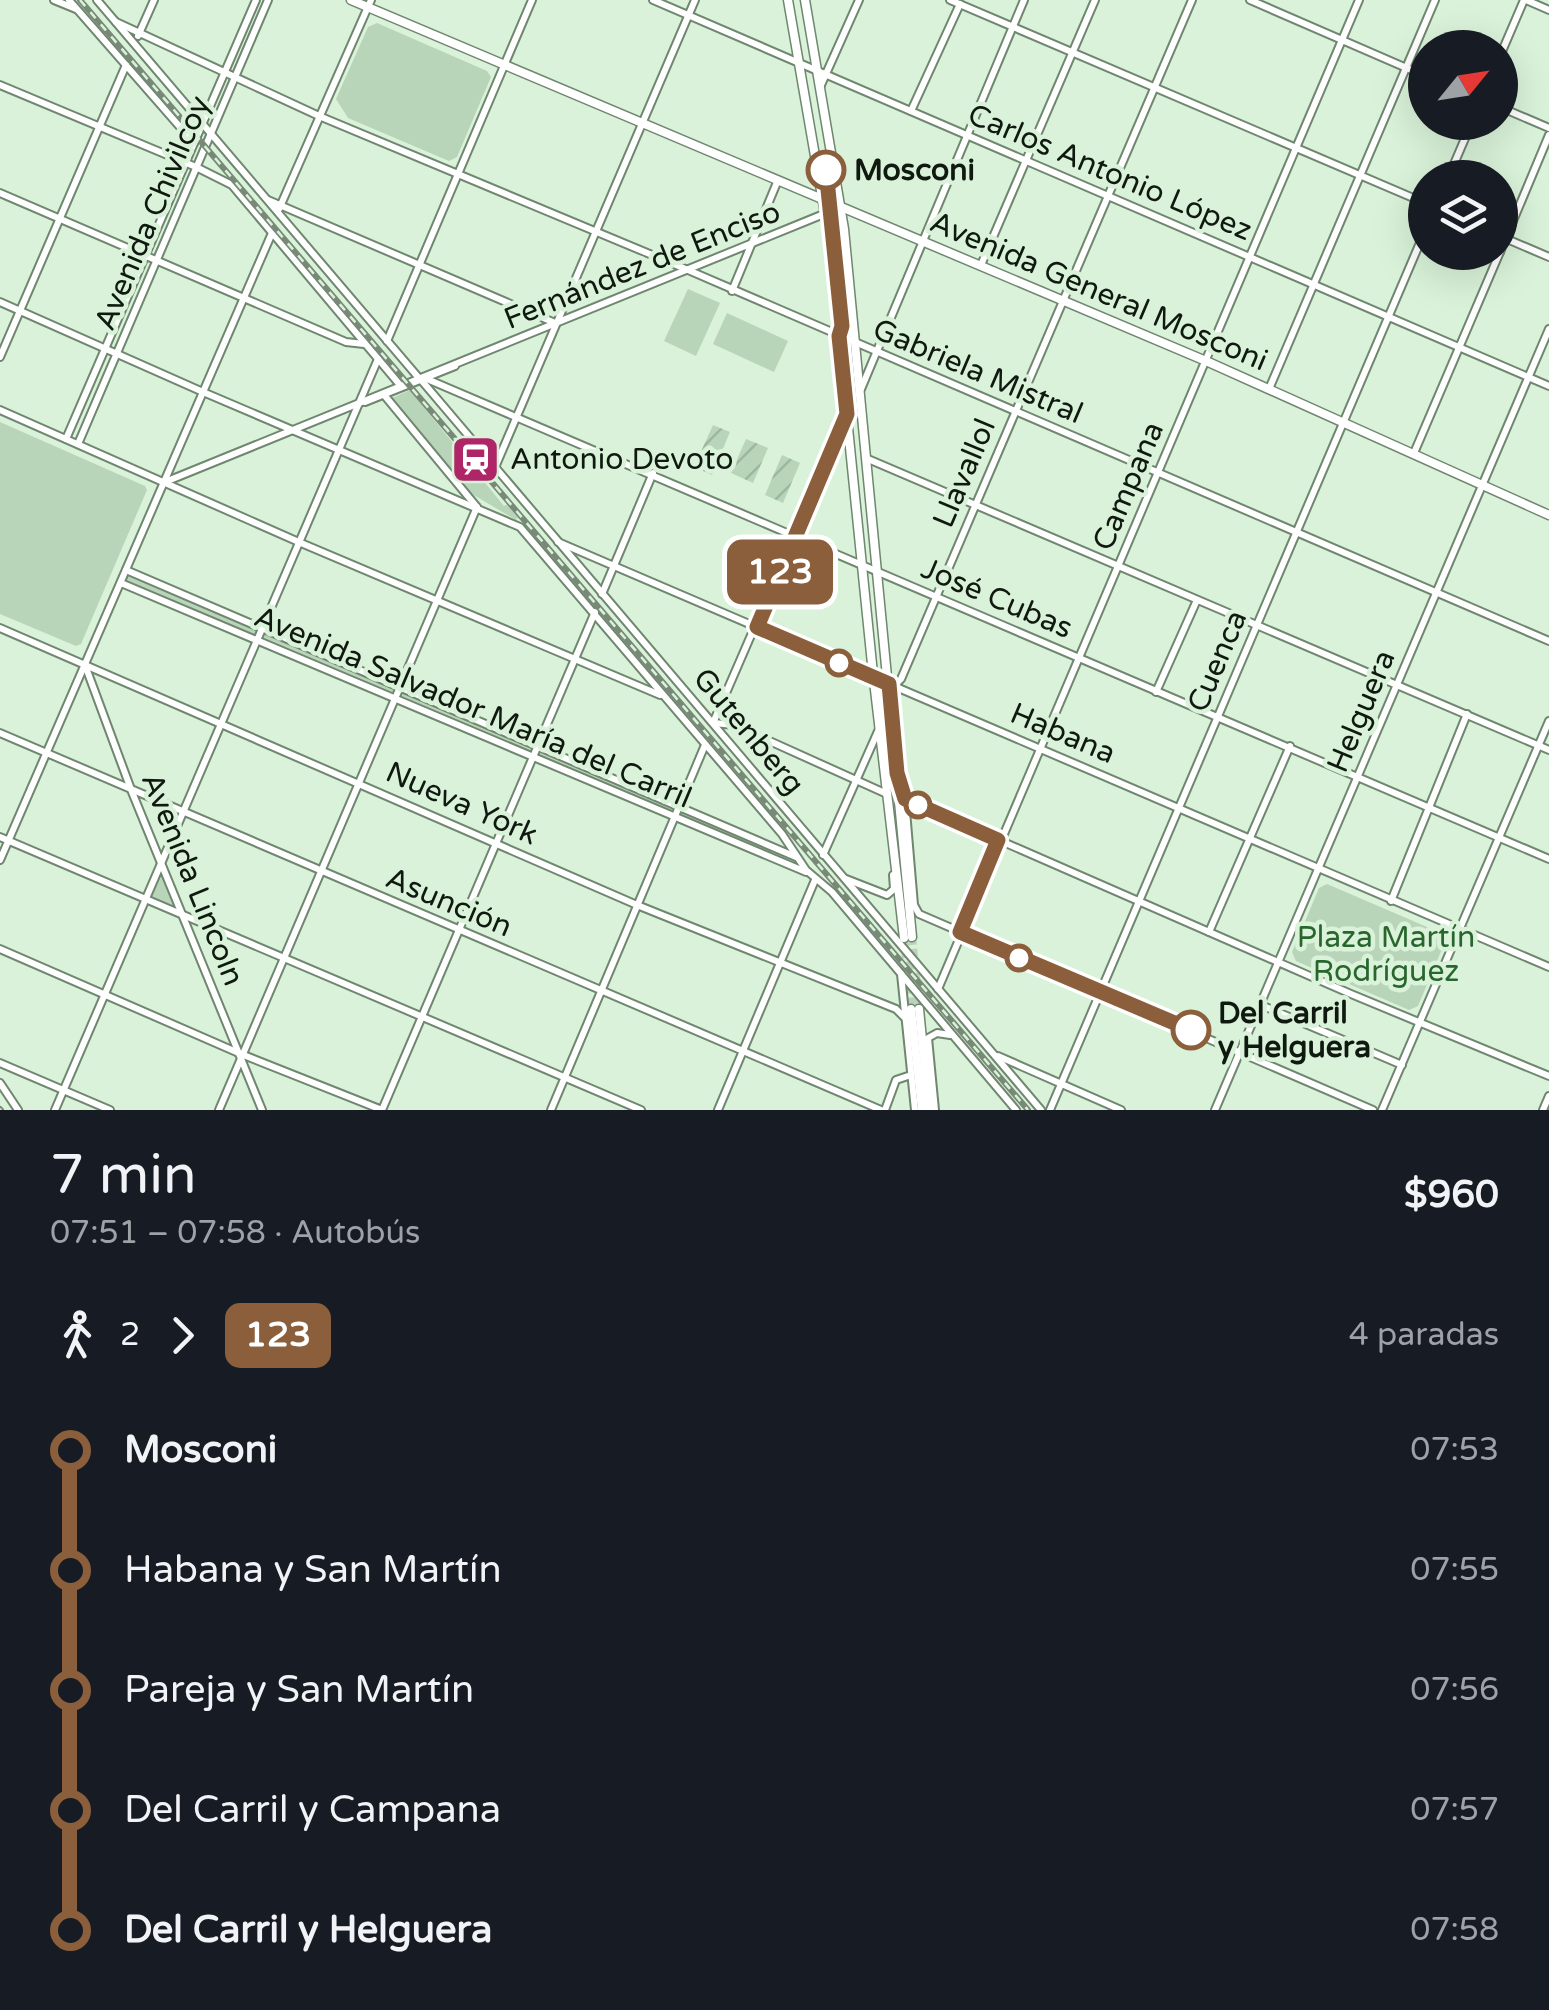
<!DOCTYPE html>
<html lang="es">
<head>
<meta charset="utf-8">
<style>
	:root { --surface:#171b24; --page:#20242c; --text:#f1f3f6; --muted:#9ea1a6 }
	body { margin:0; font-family:"Varela Round",sans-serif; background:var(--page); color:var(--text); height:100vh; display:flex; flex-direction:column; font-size:38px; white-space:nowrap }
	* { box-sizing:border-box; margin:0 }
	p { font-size:32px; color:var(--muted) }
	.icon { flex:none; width:55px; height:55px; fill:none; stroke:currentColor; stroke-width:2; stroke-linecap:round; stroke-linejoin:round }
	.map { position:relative; height:1110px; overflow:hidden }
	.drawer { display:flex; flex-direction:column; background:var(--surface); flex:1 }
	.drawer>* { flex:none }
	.badge { padding:0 20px; border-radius:15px; font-size:35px; line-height:65px }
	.needle { width:65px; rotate:60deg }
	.fabs { position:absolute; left:1408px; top:30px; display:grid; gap:20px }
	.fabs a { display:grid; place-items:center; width:110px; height:110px; border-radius:50%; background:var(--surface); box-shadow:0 10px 40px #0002; font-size:50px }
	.map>.badge { position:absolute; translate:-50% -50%; box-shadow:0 0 0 5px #fff }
	.legs { display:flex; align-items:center; gap:15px; height:110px; padding:0 50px; font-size:32px }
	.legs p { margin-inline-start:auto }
	.headline { display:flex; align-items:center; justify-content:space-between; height:170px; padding:0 50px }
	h1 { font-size:55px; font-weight:600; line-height:75px }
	ul { padding:0 50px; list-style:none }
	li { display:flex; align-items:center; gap:35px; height:120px; font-size:38px }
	li i { display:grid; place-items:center; width:15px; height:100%; margin:0 12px; background:currentColor }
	li i::after { content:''; width:25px; height:25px; margin:-12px; border:8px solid; border-radius:50%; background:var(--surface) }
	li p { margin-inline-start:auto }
	li:first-child i { background:linear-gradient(#0000 50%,currentColor 0) }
	li:last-child i { background:linear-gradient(currentColor 50%,#0000 0) }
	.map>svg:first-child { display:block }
</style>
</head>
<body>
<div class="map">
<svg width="1549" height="1110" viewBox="0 0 1549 1110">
	<defs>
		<pattern id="garden-furrows" width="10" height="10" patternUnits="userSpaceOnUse" patternTransform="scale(2.5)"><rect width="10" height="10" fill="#b9d5b9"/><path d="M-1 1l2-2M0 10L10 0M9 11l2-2" fill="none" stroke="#9eb69e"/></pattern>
	</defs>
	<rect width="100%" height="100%" fill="#d9f2d9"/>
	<!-- green -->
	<g fill="#b9d5b9">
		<path d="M377,23L487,71L491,77L457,157L449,161L348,118L336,99L368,27Z"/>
		<path d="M688,289L720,303L696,356L664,341Z"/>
		<path d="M727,313L788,341L774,372L713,344Z"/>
		<path d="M410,390L504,506L508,504L518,518L516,520L472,494L392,398Z"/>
		<path d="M0,422L145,486L147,490L81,644L76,646L0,614Z"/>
		<path d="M126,570L772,847L768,857L121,583Z"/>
		<path d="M162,863L183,915L146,900Z"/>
		<path d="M1327,884L1441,933L1445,942L1418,1006L1409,1010L1296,961L1292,952L1319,888Z"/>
	</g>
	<!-- garden -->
	<g fill="url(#garden-furrows)">
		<path d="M713,425L730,432L712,475L694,467Z"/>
		<path d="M746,439L768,448L753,483L731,473Z"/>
		<path d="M782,455L800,463L783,503L765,495Z"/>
	</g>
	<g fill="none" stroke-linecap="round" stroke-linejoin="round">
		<!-- major-tunnel -->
		<g stroke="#bbd1bb" stroke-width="8" stroke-dasharray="8 4" stroke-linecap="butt">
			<path d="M912,937L919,1009"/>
			<path d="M904,938L911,1009"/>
		</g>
		<defs>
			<g id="minor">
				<path d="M54,0L76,9"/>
				<path d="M69,0L194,143"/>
				<path d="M97,0L418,377"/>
				<path d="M653,0L1549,386"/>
				<path d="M950,0L1425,203"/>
				<path d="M1250,0L1425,76"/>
				<path d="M1526,0L1549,10"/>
				<path d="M116,22L319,116L688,270L1549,641"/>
				<path d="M138,36L154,0"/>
				<path d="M1500,56L1524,0"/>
				<path d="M0,85L196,167L232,185L400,385"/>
				<path d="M821,85L859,0"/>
				<path d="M1500,107L1549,128"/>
				<path d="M911,111L960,4"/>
				<path d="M1448,178L1472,122"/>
				<path d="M0,193L346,342L364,344"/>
				<path d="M268,200L555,323"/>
				<path d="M279,209L371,0"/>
				<path d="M1500,236L1549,257"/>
				<path d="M1500,252L1549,135"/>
				<path d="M981,265L1095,0"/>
				<path d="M732,291L778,180"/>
				<path d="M0,302L203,392L520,527L782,834L806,870L832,892L1016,1110"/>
				<path d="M387,341L532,0"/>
				<path d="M0,357L126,65"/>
				<path d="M427,379L1549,859"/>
				<path d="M422,381L1041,1110"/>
				<path d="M861,389L1024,0"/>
				<path d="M1269,389L1435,0"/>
				<path d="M385,396L476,506"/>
				<path d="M365,402L455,366"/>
				<path d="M0,410L301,543L660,695"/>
				<path d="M66,439L256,0"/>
				<path d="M78,444L268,0"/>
				<path d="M1414,453L1500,252"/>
				<path d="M868,459L1549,750"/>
				<path d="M496,465L695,0"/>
				<path d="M165,482L841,207"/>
				<path d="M558,542L1549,967"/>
				<path d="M126,570L796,857"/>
				<path d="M121,583L806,872"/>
				<path d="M602,594L653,473"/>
				<path d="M0,628L637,905L896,1009L905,1018"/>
				<path d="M85,665L132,792L262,1110"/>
				<path d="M894,686L901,679L1192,0"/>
				<path d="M1156,692L1197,600"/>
				<path d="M713,723L846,416"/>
				<path d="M714,723L734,725L887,794"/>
				<path d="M0,733L881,1110"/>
				<path d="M900,783L905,799L914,905L919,914L1373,1110"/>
				<path d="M905,799L1351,994L1549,1076"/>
				<path d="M0,837L641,1110"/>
				<path d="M823,855L879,729"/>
				<path d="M0,860L272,233"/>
				<path d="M846,879L887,895L894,889L893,875"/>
				<path d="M1391,901L1467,714"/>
				<path d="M1209,932L1290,746"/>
				<path d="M0,949L241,1054L382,1110"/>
				<path d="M901,974L915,1110"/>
				<path d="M938,989L1359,0"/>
				<path d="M1261,1005L1402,1065"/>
				<path d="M998,1056L1121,1110"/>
				<path d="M0,1063L110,1110"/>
				<path d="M0,1083L18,1110"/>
				<path d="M55,1110L378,359"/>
				<path d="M219,1110L477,507"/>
				<path d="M382,1110L595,612"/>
				<path d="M551,1110L705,745"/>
				<path d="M718,1110L815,880"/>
				<path d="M885,1110L896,1080L911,1075"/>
				<path d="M935,1110L928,1038L937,1033L950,1035"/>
				<path d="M1050,1110L1425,231"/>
				<path d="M1215,1110L1549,329"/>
				<path d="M1382,1110L1549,721"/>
				<path d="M1543,1110L1549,1096"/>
			</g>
			<g id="major">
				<path d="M351,0L1206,361L1549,515"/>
				<path d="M788,0L828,231L872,664L904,938"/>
				<path d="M805,0L844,229L912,937"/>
				<path d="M911,1009L922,1110"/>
				<path d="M919,1009L929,1110"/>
			</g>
		</defs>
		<!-- minor casing -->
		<use href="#minor" stroke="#6f866f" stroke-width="10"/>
		<!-- major casing -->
		<use href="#major" stroke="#6f866f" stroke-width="11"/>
		<!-- minor -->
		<use href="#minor" stroke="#fff" stroke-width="6"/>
		<!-- major -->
		<use href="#major" stroke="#fff" stroke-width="8"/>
		<defs>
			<g id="rail">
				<path d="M80,0L1028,1110"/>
				<path d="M0,1109L1,1110"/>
			</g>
		</defs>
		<!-- rail casing -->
		<use href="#rail" stroke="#788978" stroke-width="6"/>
		<!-- rail -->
		<use href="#rail" stroke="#d9f2d9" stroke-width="2.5" stroke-dasharray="8" stroke-linecap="butt"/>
	</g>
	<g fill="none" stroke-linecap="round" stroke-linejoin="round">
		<defs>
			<path id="line-1" d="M826,170L842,326L839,336L847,414L757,627L889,684L897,773L905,799L998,840L960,932L1191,1030"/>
		</defs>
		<!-- line-1 casing -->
		<use href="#line-1" stroke="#fff" stroke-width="22"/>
		<!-- line-1 -->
		<use href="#line-1" stroke="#8b5e3c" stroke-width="15"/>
	</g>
	<!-- icons -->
	<defs>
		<symbol id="station-square" viewBox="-11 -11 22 22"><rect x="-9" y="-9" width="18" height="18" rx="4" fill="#ae2668" stroke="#d9f2d9"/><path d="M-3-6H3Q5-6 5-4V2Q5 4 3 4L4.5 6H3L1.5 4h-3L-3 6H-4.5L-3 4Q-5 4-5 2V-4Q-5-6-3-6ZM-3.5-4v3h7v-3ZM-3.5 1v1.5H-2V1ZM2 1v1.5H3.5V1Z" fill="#fff"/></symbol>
	</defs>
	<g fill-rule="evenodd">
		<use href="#station-square" x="448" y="432" width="55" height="55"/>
	</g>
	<!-- markers -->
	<g fill="#fff" stroke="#8b5e3c" stroke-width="5">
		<circle cx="826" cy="170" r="18"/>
		<circle cx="839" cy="663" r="12"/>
		<circle cx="918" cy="805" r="12"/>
		<circle cx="1019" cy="958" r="12"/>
		<circle cx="1191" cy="1030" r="18"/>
	</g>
	<g text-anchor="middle" stroke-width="9" stroke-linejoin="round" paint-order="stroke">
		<!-- stop labels -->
		<g font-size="30" font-weight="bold" fill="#101910" stroke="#d9f2d9" text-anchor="start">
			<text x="854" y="180">Mosconi</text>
			<text x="1218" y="1023">Del Carril<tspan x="1218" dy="34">y Helguera</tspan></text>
		</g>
		<!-- street labels -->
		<g font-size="30" fill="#101910" stroke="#d9f2d9">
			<text transform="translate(1110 172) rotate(23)" y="10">Carlos Antonio López</text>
			<text transform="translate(152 213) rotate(-67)" y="10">Avenida Chivilcoy</text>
			<text transform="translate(642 265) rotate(-22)" y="10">Fernández de Enciso</text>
			<text transform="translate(1099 291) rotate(23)" y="10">Avenida General Mosconi</text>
			<text transform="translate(978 371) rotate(23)" y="10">Gabriela Mistral</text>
			<text transform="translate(964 473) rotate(-67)" y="10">Llavallol</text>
			<text transform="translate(1128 486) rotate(-67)" y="10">Campana</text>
			<text transform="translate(997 598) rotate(23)" y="10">José Cubas</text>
			<text transform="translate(1217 661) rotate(-67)" y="10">Cuenca</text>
			<text transform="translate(473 707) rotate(23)" y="10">Avenida Salvador María del Carril</text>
			<text transform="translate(1361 711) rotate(-67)" y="10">Helguera</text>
			<text transform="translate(749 731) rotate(50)" y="10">Gutenberg</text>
			<text transform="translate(1063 733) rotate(23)" y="10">Habana</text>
			<text transform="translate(462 803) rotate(24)" y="10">Nueva York</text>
			<text transform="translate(193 879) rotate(68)" y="10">Avenida Lincoln</text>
			<text transform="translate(449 902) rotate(23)" y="10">Asunción</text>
		</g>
		<!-- poi labels -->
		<g font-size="30" fill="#101910" stroke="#d9f2d9" text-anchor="start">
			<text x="510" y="469">Antonio Devoto</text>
		</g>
		<!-- park labels -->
		<g font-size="30" fill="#28662d" stroke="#d9f2d9">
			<text x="1386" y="947">Plaza Martín<tspan x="1386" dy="34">Rodríguez</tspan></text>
		</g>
	</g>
</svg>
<div class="fabs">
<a><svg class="needle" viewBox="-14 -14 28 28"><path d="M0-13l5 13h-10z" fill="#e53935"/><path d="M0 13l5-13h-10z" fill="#9ea1a6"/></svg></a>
<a><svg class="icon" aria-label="layers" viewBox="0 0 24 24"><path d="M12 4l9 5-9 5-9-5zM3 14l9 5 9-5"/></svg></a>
</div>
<b class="badge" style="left:780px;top:572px;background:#8b5e3c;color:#fff">123</b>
</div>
<section class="drawer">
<div class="headline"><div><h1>7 min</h1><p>07:51 – 07:58 · Autobús</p></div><b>$960</b></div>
<div class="legs"><svg class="icon" aria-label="walk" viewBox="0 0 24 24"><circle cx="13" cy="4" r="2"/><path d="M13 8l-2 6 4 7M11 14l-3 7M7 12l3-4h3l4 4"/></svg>2<svg class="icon" aria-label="forward" viewBox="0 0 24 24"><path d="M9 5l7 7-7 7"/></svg><b class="badge" style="background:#8b5e3c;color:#fff">123</b><p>4 paradas</p></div>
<ul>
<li><i style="color:#8b5e3c"></i><b>Mosconi</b><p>07:53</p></li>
<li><i style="color:#8b5e3c"></i><span>Habana y San Martín</span><p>07:55</p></li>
<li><i style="color:#8b5e3c"></i><span>Pareja y San Martín</span><p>07:56</p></li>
<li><i style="color:#8b5e3c"></i><span>Del Carril y Campana</span><p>07:57</p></li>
<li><i style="color:#8b5e3c"></i><b>Del Carril y Helguera</b><p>07:58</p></li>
</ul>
</section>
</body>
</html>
